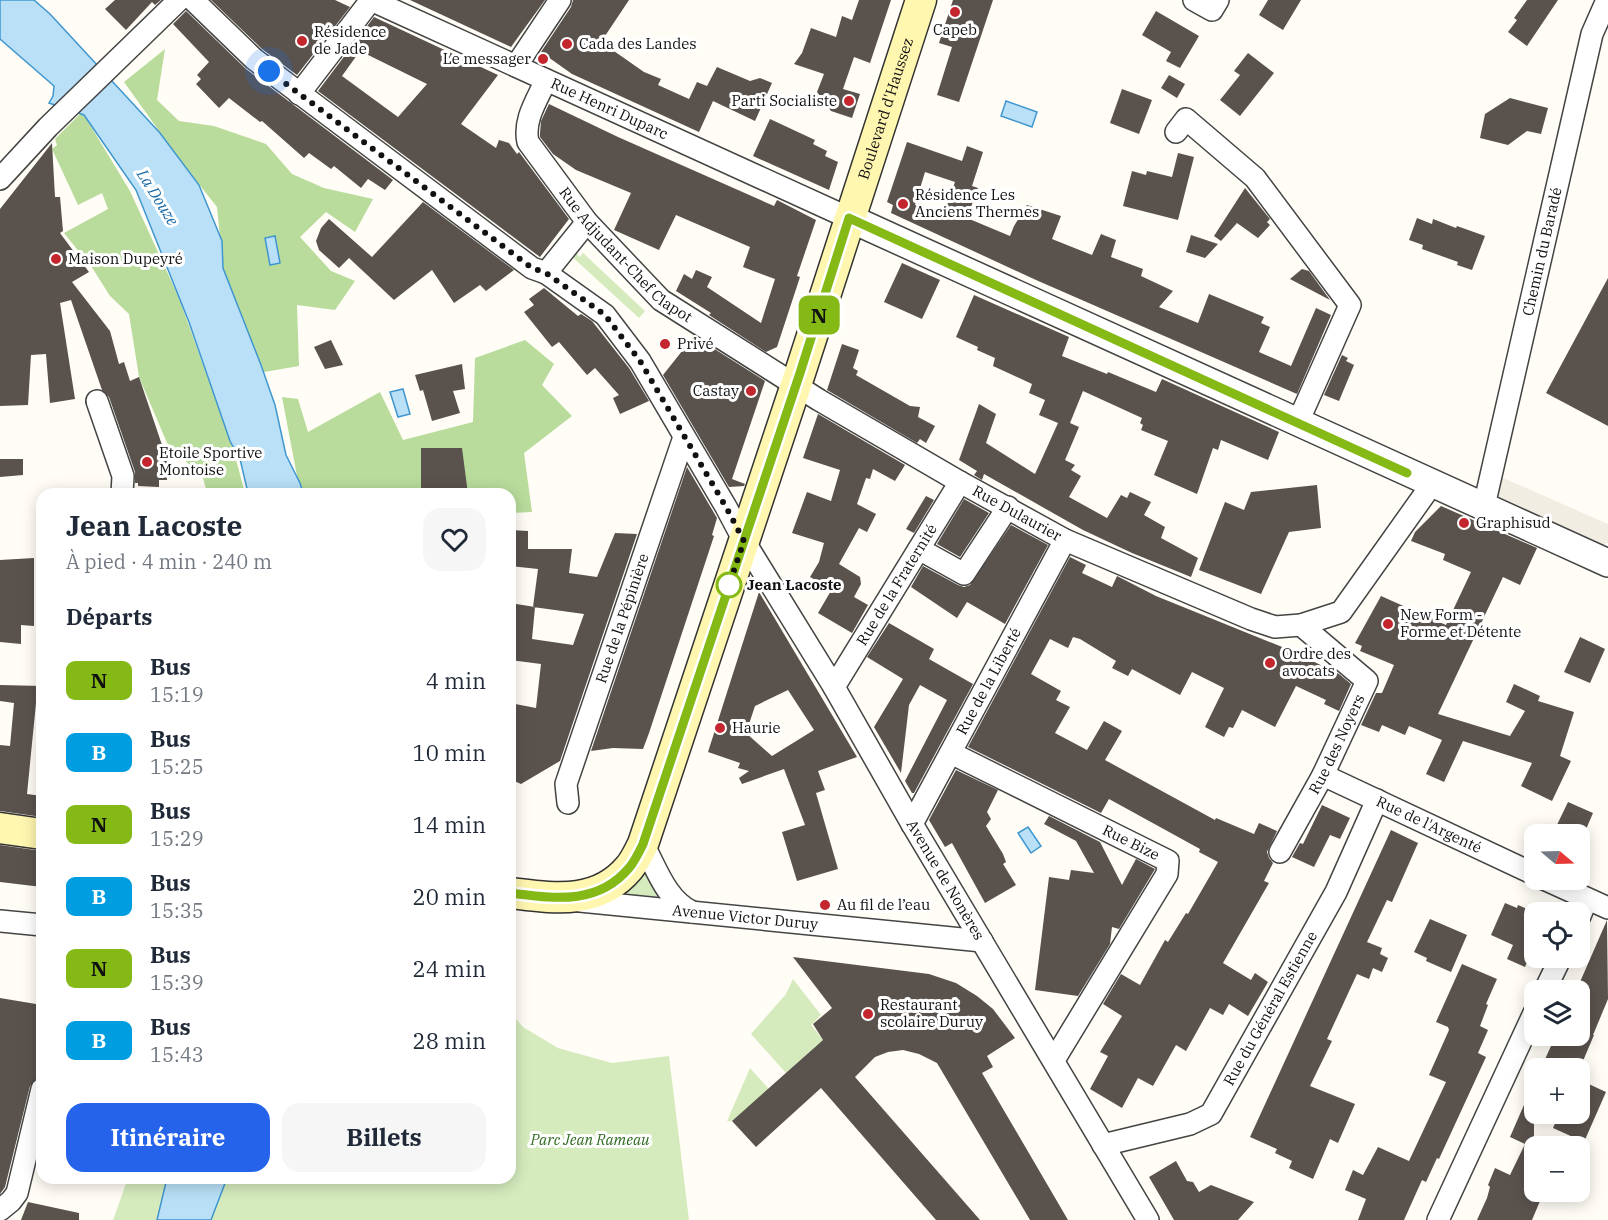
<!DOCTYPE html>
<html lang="fr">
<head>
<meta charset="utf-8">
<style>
	:root { --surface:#fff; --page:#f6f6f7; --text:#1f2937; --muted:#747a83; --accent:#2563eb }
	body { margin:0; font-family:"IBM Plex Serif",serif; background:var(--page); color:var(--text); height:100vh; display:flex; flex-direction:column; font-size:22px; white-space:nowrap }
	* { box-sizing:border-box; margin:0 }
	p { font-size:20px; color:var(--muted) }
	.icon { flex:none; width:33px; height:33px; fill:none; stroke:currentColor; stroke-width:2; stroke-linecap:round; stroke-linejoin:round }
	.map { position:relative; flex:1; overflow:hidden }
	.sheet { position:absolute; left:36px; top:488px; width:480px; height:696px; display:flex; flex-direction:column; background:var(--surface); border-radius:18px; box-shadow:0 3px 15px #0003 }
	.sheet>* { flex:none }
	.badge { padding:0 12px; border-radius:9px; font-size:21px; line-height:39px }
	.needle { width:39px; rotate:109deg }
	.controls { position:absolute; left:1524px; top:824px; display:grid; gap:12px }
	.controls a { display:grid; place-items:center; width:66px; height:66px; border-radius:12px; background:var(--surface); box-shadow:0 3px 15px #0003; font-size:30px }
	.you { position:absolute; width:30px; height:30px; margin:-15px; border:4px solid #fff; border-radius:50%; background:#1a73e8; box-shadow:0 0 0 9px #1a73e833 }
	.map>.badge { position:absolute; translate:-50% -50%; box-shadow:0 0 0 3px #fff }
	h2 { padding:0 30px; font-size:22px; line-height:54px }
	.round { display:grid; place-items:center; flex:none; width:63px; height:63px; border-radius:18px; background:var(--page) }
	.headline { display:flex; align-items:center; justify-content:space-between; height:102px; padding:0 30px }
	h1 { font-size:28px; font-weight:700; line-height:45px }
	.action { display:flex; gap:12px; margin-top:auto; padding:12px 30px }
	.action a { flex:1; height:69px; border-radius:18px; background:var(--accent); color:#fff; font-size:24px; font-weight:700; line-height:69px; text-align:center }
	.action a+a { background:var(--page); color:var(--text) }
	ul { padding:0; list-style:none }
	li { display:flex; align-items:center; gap:18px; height:72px; padding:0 30px }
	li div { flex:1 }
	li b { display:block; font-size:22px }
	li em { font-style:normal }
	li .badge { min-width:66px; font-weight:700; text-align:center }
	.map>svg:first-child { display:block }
</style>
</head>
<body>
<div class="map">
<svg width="1608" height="1220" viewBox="0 0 1608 1220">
	<rect width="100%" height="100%" fill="#fffdf5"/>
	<!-- green -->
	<g fill="#d5ebbd">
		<path d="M572,249L580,257L583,253L645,311L639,318L568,253Z"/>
		<path d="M644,866L663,899L617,894Z"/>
		<path d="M793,979L821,1015L811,1025L823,1040L786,1073L751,1034L786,994Z"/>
		<path d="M510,1012L523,1027L558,1048L612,1063L669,1056L689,1220H113L128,1178H510Z"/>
		<path d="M750,1068L769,1089L732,1121H727Z"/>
	</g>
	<!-- forest -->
	<g fill="#b9dc9c">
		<path d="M165,49L157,100L179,121L214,126L266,144L292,174L324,188L373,199L355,232L326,212L300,237L331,271L355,281L335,310L297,305L299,366L264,372L223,268L217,207L182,163L124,82Z"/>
		<path d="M81,113L84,115L130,191L179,298L232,445L245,493H207L203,478L167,443L139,377L129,314L110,296L93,269L64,233L108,209L102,193L78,205L52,149L57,145L55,139Z"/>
		<path d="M525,340L554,364L542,385L572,416L524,453L532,512L510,513V494L303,493L297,476L282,397L298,399L308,432L380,392L403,440L473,422L475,358Z"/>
	</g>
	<!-- plaza -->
	<path fill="#f1ede2" d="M1501,477L1608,524V543H1606L1602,551L1580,541L1582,535L1514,504L1512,509L1503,506L1498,497Z"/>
	<!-- water -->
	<g fill="#b9e0f7" stroke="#3f96cf" stroke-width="1.5">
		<path d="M0,0H34L50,14L160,133L199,185L222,241L223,268L261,365L275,405L286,455L300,483L303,493H248L240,459L230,441L189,322L136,190L84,115L49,103L53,96L54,86L0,39Z"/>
		<path d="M1006,101L1037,112L1032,127L1001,116Z"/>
		<path d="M275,236L280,263L270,265L265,238Z"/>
		<path d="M403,389L410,414L398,417L390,392Z"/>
		<path d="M1028,827L1041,846L1031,853L1018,833Z"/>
		<path d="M167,1178H227L211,1220H157Z"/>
	</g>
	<!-- building -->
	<g fill="#5a524d" fill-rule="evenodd">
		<path d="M115,0H161L155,5L152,2L126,30L105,9Z"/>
		<path d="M211,0H335L350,7L297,75L262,49Z"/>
		<path d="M410,0H545L511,47Z"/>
		<path d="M573,0H629L601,42L644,72L661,79L658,85L689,99L697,82L707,86L717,67L750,81L760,78L772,83L755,121L713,101L699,132L572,74L541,52L571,7Z"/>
		<path d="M859,0H891L870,63L854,57L843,89L860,94L852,118L831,111L817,92L824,74L794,64L802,53L811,28L836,37L842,16L852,20Z"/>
		<path d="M953,0H993L959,102L937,95L952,47L939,43Z"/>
		<path d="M1268,0H1301L1283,30L1259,15Z"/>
		<path d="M1527,0H1558L1527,46L1508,32L1517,20L1514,18Z"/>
		<path d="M186,11L246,69L393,180L385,190L368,179L361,188L334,166L331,169L309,153L304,158L262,121L260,122L229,98L219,108L196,84L201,79L197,75L209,62L173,24Z"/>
		<path d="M1156,11L1199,36L1180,68L1166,61L1171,52L1142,35Z"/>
		<path d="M374,17L498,75L461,124L496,148L499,140L509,143L517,154L519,152L569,219L540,257L318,91ZM360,51L427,84L398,117L342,76Z"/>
		<path d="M1248,53L1274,73L1240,116L1220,100L1240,75L1234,71Z"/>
		<path d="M1169,75L1185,84L1177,98L1161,88Z"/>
		<path d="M1122,89L1152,100L1139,134L1110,123Z"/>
		<path d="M1510,98L1548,108L1541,134L1527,131L1508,145L1480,138L1485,114Z"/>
		<path d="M549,104L618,137L774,206L777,200L816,220L797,276L800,277L777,347L766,352L709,315L711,313L676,291L684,274L692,279L696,270L712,277L707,287L761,323L775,279L743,267L750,247L676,215L659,250L614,230L631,193L576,170L553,154L540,137V133L541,121Z"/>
		<path d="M770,119L815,140L813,144L827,151L825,156L838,162L829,190L753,156Z"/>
		<path d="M907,142L962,161L967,146L983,152L972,186L978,188L967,218L1010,236L1014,226L1027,205L1061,216L1052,239L1092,255L1101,234L1116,240L1111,257L1143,269L1141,276L1173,291L1159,307L1198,323L1209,294L1264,317L1261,323L1270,327L1259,352L1291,366L1316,308L1331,315L1297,394L1036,280L891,213L893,205L887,202ZM925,172L955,182L943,217L915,205Z"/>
		<path d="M52,143L55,197H60L63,231L60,233L89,272L72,282L110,331L119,364L124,362L130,381L139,377L162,445L167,444V480H159V487L138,486V483H135V472L109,397L102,390L71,300L60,303L75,399L50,403L46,354L31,355L28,405L0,406V209Z"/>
		<path d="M1178,153L1194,157L1178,220L1123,206L1132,171L1146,175L1147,171L1172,177Z"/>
		<path d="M1245,188L1270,219L1267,222L1270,225L1258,238L1237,223L1221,241L1214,236Z"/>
		<path d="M423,202L514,270L486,291L480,285L454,303L432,270L394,300L349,258L339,268L319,250L316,241L321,228L329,219L372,257Z"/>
		<path d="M1417,218L1432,224L1433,219L1456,228L1457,226L1485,236L1472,270L1457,265L1458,262L1422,249L1423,245L1409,240Z"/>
		<path d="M1191,235L1218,244L1205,258L1186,252Z"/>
		<path d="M902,263L940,280L922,319L884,302Z"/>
		<path d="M1302,269L1309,271L1330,300L1290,279Z"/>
		<path d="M1608,278V426L1546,393Z"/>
		<path d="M544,288L578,316L581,314L592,321L629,368L649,401L620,414L613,398L619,395L595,368L587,375L559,342L552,347L524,312L534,305L529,299Z"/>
		<path d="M974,295L1069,337L1062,356L1107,374L1108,372L1156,392L1162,379L1279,432L1268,460L1221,440L1218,450L1213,448L1197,494L1154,475L1168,441L1141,430L1143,425L1140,423L1142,418L1083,391L1070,423L1079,427L1065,460L1075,465L1071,470L1081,476L1069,497L1107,518L1121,495L1127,498L1130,492L1151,502L1144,515L1165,527L1161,538L1198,558L1191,577L1132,553L1083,530L984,474L982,480L974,475L977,471L959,460L979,404L996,414L986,443L1035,474L1058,423L1039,415L1045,400L1029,393L1032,384L993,366L995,358L977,350L978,347L956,337Z"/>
		<path d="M694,336L765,381L732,479L745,484L744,486L729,487L663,375Z"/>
		<path d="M331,340L343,365L325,369L314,347Z"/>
		<path d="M842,344L859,350L853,368L858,371L856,375L910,406L920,407L918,417L935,426L926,443L920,439L917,443L827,390Z"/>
		<path d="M1342,355L1348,358L1346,361L1354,365L1339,401L1324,395Z"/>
		<path d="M462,364L465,389L453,391L460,413L432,421L423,390L420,391L415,375Z"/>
		<path d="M818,414L905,465L895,481L873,469L870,479L866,478L857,504L876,514L867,532L859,528L839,564L860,577L861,584L854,597L868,605L852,633L818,613L832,589L810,577L819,562L824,543L792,533L807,492L831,501L840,470L803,458Z"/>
		<path d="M421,448H462L468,494H421Z"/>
		<path d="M0,459H23V475L0,477Z"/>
		<path d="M687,467L717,518L712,535L714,536L649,733L643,749L613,748L591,751Z"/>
		<path d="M1317,485L1321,528L1289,532L1261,594L1199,570L1225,502L1244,510L1251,492Z"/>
		<path d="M926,496L934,500L914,533L906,529Z"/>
		<path d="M964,499L989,513L960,557L937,544Z"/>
		<path d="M1441,506L1537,548L1520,585L1503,577L1438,714L1510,736L1525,711L1506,702L1514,684L1540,696L1538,701L1574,712L1560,756L1571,761L1552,801L1521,786L1532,763L1463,741L1444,782L1426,774L1442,740L1409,726L1405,735L1382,725L1379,732L1361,725L1376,693H1382L1394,665L1360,651L1362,646L1355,643L1381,596L1446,625L1471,572L1443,560L1445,554L1411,541L1415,532Z"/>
		<path d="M1011,525L1048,545L1005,624L967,602L957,618L911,587L923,566L958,585L964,587L970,585Z"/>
		<path d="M510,530L528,531V549H572L569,573L597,577L615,533L637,534L560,761L521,784L512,780L510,703L536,708L541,664L510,660V603L535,607L532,639L573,645L584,614L533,607L538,569L510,566Z"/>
		<path d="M1070,557L1086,565L1082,573L1112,587L1117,576L1156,596L1292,651L1339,674L1351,684L1339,711L1324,704L1326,700L1296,686L1275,727L1242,710L1233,728L1229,727L1224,737L1205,727L1224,688L1192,672L1180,695L1132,669L1128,676L1112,668L1116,661L1080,639L1073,637L1068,648L1050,639L1031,674L1061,691L1056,700L1070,707L1055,733L1087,750L1104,721L1122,731L1105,760L1215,820L1216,818L1254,834L1259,823L1277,831L1267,852L1269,858L1273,863L1264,881L1269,883L1223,963L1251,980L1255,973L1268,982L1248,1016L1229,1004L1223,1015L1210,1008L1186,1051L1176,1045L1153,1086L1138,1078L1122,1108L1090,1089L1108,1056L1100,1052L1122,1016L1103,1004L1121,974L1140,985L1165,940L1168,942L1186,913L1188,914L1218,862L1199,852L1200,849L1109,799L1101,813L968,747Z"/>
		<path d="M34,558V626L21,625V644L0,642V560Z"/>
		<path d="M759,592L857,757L818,771L825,790L816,793L838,869L797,881L782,832L805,825L784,769L742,784L739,778L749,771L738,768L740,763L708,752ZM788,690L814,730L772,756L746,733L755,706Z"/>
		<path d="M889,623L934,649L929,659L973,684L914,793H912L905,781L947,700L920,685L909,705L901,773L874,727L903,679L867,657Z"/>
		<path d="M1580,637L1605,649L1590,683L1564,672Z"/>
		<path d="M0,685L42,686V704L36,703L27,794L42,796V817L0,811V745L10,746L14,703L0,701Z"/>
		<path d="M956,770L998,790L987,812L991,819L986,826L1003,854L1006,862L1003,864L1016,885L985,903L952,843L945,847L929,820Z"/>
		<path d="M1568,802L1593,813L1584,834H1565L1555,829Z"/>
		<path d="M1322,805L1350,818L1340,839L1330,835L1314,867L1292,857L1300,843L1303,844Z"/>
		<path d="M1049,816L1100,842L1122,885L1136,859L1155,869L1119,929L1112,927L1110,944L1078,996L1035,990L1049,877L1069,880L1071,870L1094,873L1076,841L1044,824Z"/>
		<path d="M1391,830L1418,843L1392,902L1387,900L1367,942L1382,948L1380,954L1388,958L1382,972L1373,968L1369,979L1357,974L1327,1039L1332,1041L1310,1086L1355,1104L1338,1143L1330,1139L1313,1179L1289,1168L1292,1161L1275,1153L1277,1149L1250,1137Z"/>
		<path d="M0,845L42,851V887L0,882Z"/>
		<path d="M1505,903L1517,908L1518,905L1534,912V947L1525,967L1507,959L1513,945L1491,935Z"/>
		<path d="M1430,919L1467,935L1451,972L1426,961L1427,958L1414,952Z"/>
		<path d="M1607,920L1608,999L1593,1035H1594L1580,1068H1541L1556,1035H1580V982Z"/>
		<path d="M793,957L929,974L956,983L977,996L993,1009L1015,1038L987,1056L993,1067L982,1073L1068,1220H1030L937,1063L919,1054L903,1050L888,1052L875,1057L855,1077L980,1220H936L821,1088L756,1147L732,1121L823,1040L813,1024L832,1008Z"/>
		<path d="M1462,964L1497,979L1486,1004L1488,1005L1480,1026L1488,1030L1478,1053L1486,1057L1439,1159L1437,1158L1426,1182L1422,1180L1404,1220H1358L1366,1199L1345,1190L1353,1170L1363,1175L1378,1147L1409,1161L1446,1082L1429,1075L1449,1030L1448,1027L1436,1022Z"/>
		<path d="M0,998L42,1005V1060L38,1077L30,1086L5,1187L0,1194Z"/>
		<path d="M1580,1080L1606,1092L1584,1142L1553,1128L1559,1114L1571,1119L1574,1113H1580Z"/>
		<path d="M1534,1082V1199L1540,1201L1532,1220H1477L1487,1198L1490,1187L1488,1185L1495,1168L1510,1175L1525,1144L1510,1137Z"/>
		<path d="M1176,1161L1187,1181L1193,1182L1199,1192L1211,1185L1254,1202L1238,1220H1174L1149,1177Z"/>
		<path d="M28,1202L79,1213V1220H21Z"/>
	</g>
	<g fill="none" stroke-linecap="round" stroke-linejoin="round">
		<defs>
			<g id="minor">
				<path id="s1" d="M193,0L254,59L532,268L546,273L605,315L640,361L726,507L744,541L834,687L912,824L1148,1220"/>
				<path id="s2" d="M371,0L849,218"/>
				<path d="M1194,0L1212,10L1218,0"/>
				<path d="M516,66L560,0"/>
				<path id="s3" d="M546,80C537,100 523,120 528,142L587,222L661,300L819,400L960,482L1065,540L1251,619L1275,627L1301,625L1341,612L1432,484"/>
				<path d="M299,94L371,0"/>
				<path d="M1176,132L1186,119L1255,178L1350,305L1298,422"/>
				<path d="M0,179L48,127L179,0"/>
				<path d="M546,273L587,222"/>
				<path d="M97,401L123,476L122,494"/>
				<path id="s4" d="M1484,506L1592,34L1607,0"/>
				<path d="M919,549L964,574L1008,507"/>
				<path id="s5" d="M834,687L960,482"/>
				<path id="s6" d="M951,753L1168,861L1167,874L1054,1060"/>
				<path id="s7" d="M1323,775L1534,874"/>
				<path id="s8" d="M568,803L566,784L684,437"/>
				<path id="s9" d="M912,824L1065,540"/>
				<path d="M643,844C656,867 666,900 692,912"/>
				<path id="s10" d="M1280,852L1323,775L1367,681L1301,625"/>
				<path d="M1544,879L1608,908"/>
				<path id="s11" d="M580,901L982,941"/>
				<path d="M1580,916L1587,899"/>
				<path d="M0,921L42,925"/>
				<path d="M1545,990L1561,957"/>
				<path id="s12" d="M1103,1145L1190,1124L1211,1114L1336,892L1377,800"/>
				<path d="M0,1210L11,1201L17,1193L42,1089"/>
				<path d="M1438,1220L1534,1013"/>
			</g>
			<path id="tertiary" d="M849,218L1608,563"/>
			<g id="secondary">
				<path d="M0,828L42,834"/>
				<path id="s13" d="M510,893C553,898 597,906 629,868C635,861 639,852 643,844L800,373L921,0"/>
			</g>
		</defs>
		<!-- minor casing -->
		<use href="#minor" stroke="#444" stroke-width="24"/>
		<!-- tertiary casing -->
		<use href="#tertiary" stroke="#444" stroke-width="30"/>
		<!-- secondary casing -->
		<use href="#secondary" stroke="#333" stroke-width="33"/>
		<!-- minor -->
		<use href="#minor" stroke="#fff" stroke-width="21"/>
		<!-- tertiary -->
		<use href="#tertiary" stroke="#fff" stroke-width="27"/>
		<!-- secondary -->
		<use href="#secondary" stroke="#fff6b0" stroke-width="30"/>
	</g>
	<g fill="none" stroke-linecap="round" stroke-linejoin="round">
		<defs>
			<path id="line" d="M510,893C553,898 597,906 629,868C635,861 639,852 643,844L800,373L849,218L1407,473"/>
		</defs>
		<!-- line casing -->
		<use href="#line" stroke="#fff" stroke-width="14"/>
		<!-- line -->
		<use href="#line" stroke="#85b916" stroke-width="9"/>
		<!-- walk -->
		<path stroke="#111" stroke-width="6" stroke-dasharray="0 10.8" d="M269,71L532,268L546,273L605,315L640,361L726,507L744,541L729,585"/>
	</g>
	<!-- markers -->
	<g fill="#c4262e" stroke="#fff" stroke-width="2">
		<circle cx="955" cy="12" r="6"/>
		<circle cx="302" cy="41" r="6"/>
		<circle cx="567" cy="44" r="6"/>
		<circle cx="543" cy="59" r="6"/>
		<circle cx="849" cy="101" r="6"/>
		<circle cx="903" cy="204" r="6"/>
		<circle cx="56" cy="259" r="6"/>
		<circle cx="665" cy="344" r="6"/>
		<circle cx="751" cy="391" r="6"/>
		<circle cx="147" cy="462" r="6"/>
		<circle cx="1464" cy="523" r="6"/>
		<circle cx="1388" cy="624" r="6"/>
		<circle cx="1270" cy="663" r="6"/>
		<circle cx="720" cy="728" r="6"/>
		<circle cx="825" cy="905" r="6"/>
		<circle cx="868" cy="1014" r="6"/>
	</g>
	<circle fill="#fff" stroke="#85b916" stroke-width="3" cx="729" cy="585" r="12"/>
	<g text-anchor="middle" stroke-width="6" stroke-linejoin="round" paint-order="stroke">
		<!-- poi labels -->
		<g font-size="15" fill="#111" stroke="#fff" text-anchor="start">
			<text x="955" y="35" text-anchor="middle">Capeb</text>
			<text x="314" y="37">Résidence<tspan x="314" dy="17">de Jade</tspan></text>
			<text x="579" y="49">Cada des Landes</text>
			<text x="531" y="64" text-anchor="end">Le messager</text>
			<text x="837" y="106" text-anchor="end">Parti Socialiste</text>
			<text x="915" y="200">Résidence Les<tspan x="915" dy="17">Anciens Thermes</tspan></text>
			<text x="68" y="264">Maison Dupeyré</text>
			<text x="677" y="349">Privé</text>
			<text x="739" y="396" text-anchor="end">Castay</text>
			<text x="159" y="458">Etoile Sportive<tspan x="159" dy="17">Montoise</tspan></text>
			<text x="1476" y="528">Graphisud</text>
			<text x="1400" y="620">New Form -<tspan x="1400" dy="17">Forme et Détente</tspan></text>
			<text x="1282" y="659">Ordre des<tspan x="1282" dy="17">avocats</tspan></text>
			<text x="732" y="733">Haurie</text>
			<text x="837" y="910">Au fil de l’eau</text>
			<text x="880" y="1010">Restaurant<tspan x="880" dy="17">scolaire Duruy</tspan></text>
		</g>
		<!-- street labels -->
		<g font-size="15" fill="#111" stroke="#fff">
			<text dy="5" stroke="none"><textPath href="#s2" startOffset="262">Rue Henri Duparc</textPath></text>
			<text dy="5" stroke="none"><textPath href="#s13" startOffset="930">Boulevard d'Haussez</textPath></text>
			<text dy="5" stroke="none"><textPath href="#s3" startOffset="216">Rue Adjudant-Chef Clapot</textPath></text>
			<text dy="5" stroke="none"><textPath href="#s4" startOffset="261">Chemin du Baradé</textPath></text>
			<text dy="5" stroke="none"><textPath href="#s3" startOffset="688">Rue Dulaurier</textPath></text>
			<text dy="5" stroke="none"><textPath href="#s5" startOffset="120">Rue de la Fraternité</textPath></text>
			<text dy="5" stroke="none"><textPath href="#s8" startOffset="194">Rue de la Pépinière</textPath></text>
			<text dy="5" stroke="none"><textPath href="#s9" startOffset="162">Rue de la Liberté</textPath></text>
			<text dy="5" stroke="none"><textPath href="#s10" startOffset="122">Rue des Noyers</textPath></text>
			<text dy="5" stroke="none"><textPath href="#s7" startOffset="117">Rue de l'Argenté</textPath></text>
			<text dy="5" stroke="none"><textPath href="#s6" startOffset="201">Rue Bize</textPath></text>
			<text dy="5" stroke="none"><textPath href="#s1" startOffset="1180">Avenue de Nonères</textPath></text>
			<text dy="5" stroke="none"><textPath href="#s11" startOffset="166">Avenue Victor Duruy</textPath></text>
			<text dy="5" stroke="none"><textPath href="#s12" startOffset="234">Rue du Général Estienne</textPath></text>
		</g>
		<!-- stop labels -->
		<g font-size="15" font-weight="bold" fill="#111" stroke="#fff" text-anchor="start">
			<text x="747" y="590">Jean Lacoste</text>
		</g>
		<!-- park labels -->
		<g font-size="15" font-style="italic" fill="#2f6b1f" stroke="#fff">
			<text x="590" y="1145">Parc Jean Rameau</text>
		</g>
		<!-- water labels -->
		<g font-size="16" font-style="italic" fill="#1768a6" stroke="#fff">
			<text transform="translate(158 197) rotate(58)" y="6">La Douze</text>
		</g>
	</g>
</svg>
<div class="controls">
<a><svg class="needle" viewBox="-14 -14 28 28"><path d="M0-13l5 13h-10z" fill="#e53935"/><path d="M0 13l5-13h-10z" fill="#747a83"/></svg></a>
<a><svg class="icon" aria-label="locate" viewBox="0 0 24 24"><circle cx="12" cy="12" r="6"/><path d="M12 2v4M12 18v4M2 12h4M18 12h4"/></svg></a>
<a><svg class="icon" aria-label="layers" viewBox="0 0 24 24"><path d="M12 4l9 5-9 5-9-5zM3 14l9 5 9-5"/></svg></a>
<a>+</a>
<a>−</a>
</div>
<div class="you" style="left:269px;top:71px"></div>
<b class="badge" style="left:819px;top:315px;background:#85b916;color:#111">N</b>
<section class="sheet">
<div class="headline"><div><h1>Jean Lacoste</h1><p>À pied · 4 min · 240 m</p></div><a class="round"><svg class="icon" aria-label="heart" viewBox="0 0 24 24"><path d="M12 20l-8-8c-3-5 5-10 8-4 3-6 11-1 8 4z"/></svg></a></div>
<h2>Départs</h2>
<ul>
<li><span class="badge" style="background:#85b916;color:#111">N</span><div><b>Bus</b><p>15:19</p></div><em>4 min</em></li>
<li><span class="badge" style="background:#009de0;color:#fff">B</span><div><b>Bus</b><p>15:25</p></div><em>10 min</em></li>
<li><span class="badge" style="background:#85b916;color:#111">N</span><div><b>Bus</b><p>15:29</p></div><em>14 min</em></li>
<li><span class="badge" style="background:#009de0;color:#fff">B</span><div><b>Bus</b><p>15:35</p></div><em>20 min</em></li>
<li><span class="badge" style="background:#85b916;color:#111">N</span><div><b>Bus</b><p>15:39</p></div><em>24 min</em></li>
<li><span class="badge" style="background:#009de0;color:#fff">B</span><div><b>Bus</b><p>15:43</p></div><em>28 min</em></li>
</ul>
<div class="action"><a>Itinéraire</a><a>Billets</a></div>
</section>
</div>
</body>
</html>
